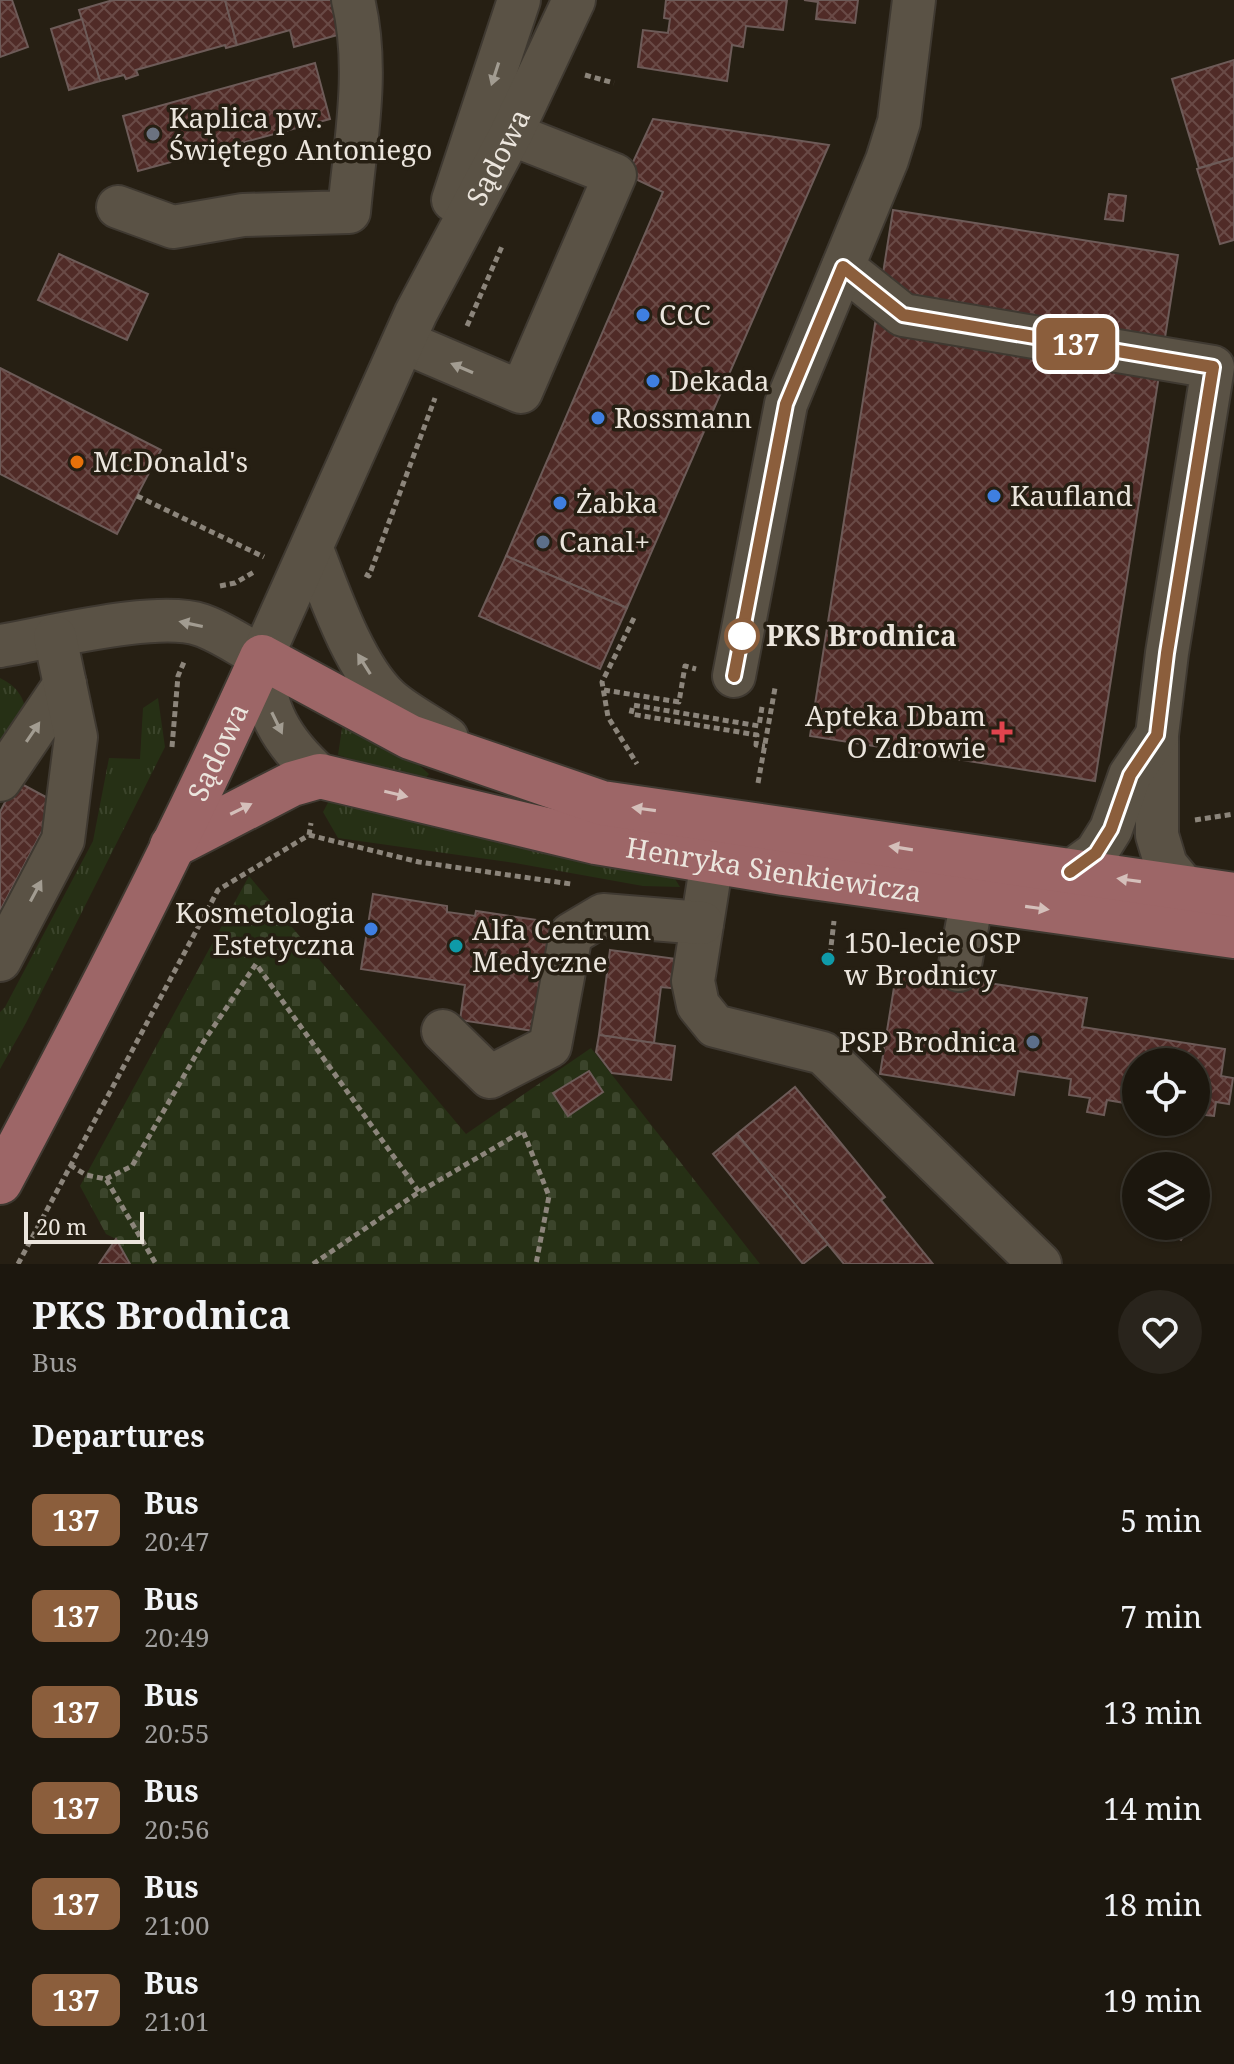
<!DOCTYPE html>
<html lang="en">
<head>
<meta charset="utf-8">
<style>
	:root { --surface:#1c170e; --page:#29241c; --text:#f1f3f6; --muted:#a09f9e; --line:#3a362e }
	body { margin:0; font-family:"Noto Serif",serif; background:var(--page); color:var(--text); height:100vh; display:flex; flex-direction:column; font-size:30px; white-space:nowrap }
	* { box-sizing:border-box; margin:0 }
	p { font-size:26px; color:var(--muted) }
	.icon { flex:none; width:44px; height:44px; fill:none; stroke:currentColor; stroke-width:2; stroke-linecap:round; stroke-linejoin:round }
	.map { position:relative; height:1264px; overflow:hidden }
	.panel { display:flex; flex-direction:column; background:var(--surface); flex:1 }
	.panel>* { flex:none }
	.badge { padding:0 16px; border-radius:12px; font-size:28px; line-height:52px }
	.controls { position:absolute; left:1122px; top:1048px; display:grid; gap:16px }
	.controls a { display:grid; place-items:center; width:88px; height:88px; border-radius:50%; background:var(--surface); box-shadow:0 2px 6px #0004,0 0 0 2px var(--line); font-size:40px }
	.scale { position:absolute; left:24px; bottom:20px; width:120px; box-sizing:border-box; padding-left:8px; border:4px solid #ebe5dd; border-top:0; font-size:22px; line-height:28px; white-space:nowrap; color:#ebe5dd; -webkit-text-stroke:6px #261f13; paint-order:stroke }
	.map>.badge { position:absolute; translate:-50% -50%; box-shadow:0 0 0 4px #fff }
	h2 { padding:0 32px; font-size:30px; line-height:72px }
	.round { display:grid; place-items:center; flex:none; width:84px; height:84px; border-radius:42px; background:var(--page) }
	.summary { display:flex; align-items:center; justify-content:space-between; height:136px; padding:0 32px }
	h1 { font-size:38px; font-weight:700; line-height:60px }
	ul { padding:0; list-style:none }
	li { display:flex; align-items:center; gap:24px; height:96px; padding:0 32px }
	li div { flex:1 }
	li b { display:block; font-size:30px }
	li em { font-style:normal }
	li .badge { min-width:88px; font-weight:700; text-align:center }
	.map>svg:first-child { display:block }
</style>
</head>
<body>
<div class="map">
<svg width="1234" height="1264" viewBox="0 0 1234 1264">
	<defs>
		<pattern id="grass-tufts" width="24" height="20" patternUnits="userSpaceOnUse" patternTransform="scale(2)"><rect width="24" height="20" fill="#263015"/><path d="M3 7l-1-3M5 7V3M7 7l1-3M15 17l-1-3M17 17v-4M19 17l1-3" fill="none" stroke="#3b442b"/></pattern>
		<pattern id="cemetery-stones" width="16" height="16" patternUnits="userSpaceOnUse" patternTransform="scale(2)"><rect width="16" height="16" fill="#263015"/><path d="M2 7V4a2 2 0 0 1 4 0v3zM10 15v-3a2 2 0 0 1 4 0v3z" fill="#3b442b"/></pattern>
		<pattern id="building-cross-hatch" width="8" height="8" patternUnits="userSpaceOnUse" patternTransform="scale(2)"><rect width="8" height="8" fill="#502b27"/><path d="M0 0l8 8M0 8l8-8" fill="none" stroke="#694a46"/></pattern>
	</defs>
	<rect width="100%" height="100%" fill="#261f13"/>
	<!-- grass -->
	<g fill="url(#grass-tufts)">
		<path d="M0,678C18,687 24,697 27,717L0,766Z"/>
		<path d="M158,698L165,747L26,1023L0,1069V1012L5,1007L93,841L109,758L140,759L143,708Z"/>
		<path d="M343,722L420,766L429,774L423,781L338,755Z"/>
		<path d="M331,797L670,871L680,887L643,886L515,863L338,838L323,812Z"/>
	</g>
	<!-- cemetery -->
	<path fill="url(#cemetery-stones)" d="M249,876L466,1134L591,1048L760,1264H130L116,1239L106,1234L80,1186Z"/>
	<!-- building -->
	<g fill="url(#building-cross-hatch)" stroke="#6d5b58" stroke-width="2">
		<path d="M0,0H12L28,47L0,57Z"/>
		<path d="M113,0H225L237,45L226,48L225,45L136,70L138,75L126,79L124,75L100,81L79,10Z"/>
		<path d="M225,0H332L341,34L294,47L290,30L237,45Z"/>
		<path d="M666,0H787L783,30L746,26L743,47L732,45L727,81L638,67L643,30L668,33L670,19L664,18Z"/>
		<path d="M804,0H858L855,23L816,19L818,2Z"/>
		<path d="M82,19L100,81L69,90L51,29Z"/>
		<path d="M1234,60V158L1199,168L1172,79Z"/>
		<path d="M315,63L330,119L138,171L123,116Z"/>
		<path d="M653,119L829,145L627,608L506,556L663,192L627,175Z"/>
		<path d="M1234,158V240L1220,244L1197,169Z"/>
		<path d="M1109,194L1126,196L1123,221L1105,219Z"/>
		<path d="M893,210L1178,255L1095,781L810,736Z"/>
		<path d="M59,254L148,294L127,340L38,300Z"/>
		<path d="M0,368L161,450L117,534L0,474Z"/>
		<path d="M506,556L627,608L600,669L479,616Z"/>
		<path d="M16,781L57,803L0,911V812Z"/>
		<path d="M373,894L447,906V912L475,916L476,911L551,922L534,1031L460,1020L465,985L361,969Z"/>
		<path d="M610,950L684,960L680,989L661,987L654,1043L599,1035Z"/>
		<path d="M897,969L1087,998L1082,1027L1225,1049L1221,1076L1233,1078L1229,1104L1216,1102L1214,1116L1196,1114V1062H1136V1105L1107,1100L1104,1115L1087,1112L1090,1098L1069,1095L1071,1079L1018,1071L1014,1095L880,1074Z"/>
		<path d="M599,1035L675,1046L671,1080L612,1073L596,1052Z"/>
		<path d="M589,1071L603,1092L568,1116L553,1093Z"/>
		<path d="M795,1087L885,1197L881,1200L933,1264H844L737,1134Z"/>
		<path d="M737,1134L828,1244L803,1264L713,1154Z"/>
		<path d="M1166,1226H1190L1181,1240L1164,1230Z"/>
		<path d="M116,1239L130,1264H99Z"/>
	</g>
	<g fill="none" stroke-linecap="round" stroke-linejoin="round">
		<defs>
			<g id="minor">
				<path d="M453,200L519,0"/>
				<path d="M118,207L173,227L243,215L349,212C355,144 370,68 353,0"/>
				<path d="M843,267L903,315L1213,367L1167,653L1157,735V835L1166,865L1185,888"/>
				<path d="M404,342L521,392L615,175L511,134"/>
				<path d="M312,549C329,593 354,667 389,699C406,714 428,725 447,738"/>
				<path d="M0,646C49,638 158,610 201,625C222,632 242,647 262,657"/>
				<path d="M734,676L786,404L887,160L899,122L914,0"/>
				<path id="s1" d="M320,776C282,742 262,709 262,657L416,313L511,134L574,0"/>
				<path d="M0,780L65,684"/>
				<path d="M712,861L693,981L698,1005L715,1026L823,1053L1040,1264"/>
				<path d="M1070,872L1096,853L1111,829L1130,775L1157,735"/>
				<path d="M0,960L63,840L76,737L55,637"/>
				<path d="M959,970L972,899"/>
				<path d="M443,1031L490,1077L550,1046L571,934L603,915L702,923"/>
			</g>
			<g id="major">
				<path id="s2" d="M172,846L292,784L320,776L596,842L784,873L1234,936"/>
				<path id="s3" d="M0,1182C92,1009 182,835 262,657L410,737L602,803L1234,895"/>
			</g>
		</defs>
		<!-- minor casing -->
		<use href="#minor" stroke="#3f3931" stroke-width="46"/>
		<!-- major casing -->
		<use href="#major" stroke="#3f3931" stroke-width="48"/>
		<!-- path -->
		<g stroke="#8c857b" stroke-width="5" stroke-dasharray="6 4" stroke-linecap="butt">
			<path d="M585,75L614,83"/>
			<path d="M467,326L503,244"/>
			<path d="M137,496L264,557"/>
			<path d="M365,574L369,576L435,398"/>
			<path d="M220,586L235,583L254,572"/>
			<path d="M634,618L602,682L608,717L637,764"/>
			<path d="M604,690L679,702L685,666L696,669"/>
			<path d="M762,707L759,726L633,705L631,714L757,735L756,745L765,746"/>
			<path d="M172,747L178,676L184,662"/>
			<path d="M758,783L775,688"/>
			<path d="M1195,820L1234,814"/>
			<path d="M309,835L419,862L571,884"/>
			<path d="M830,955L834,921"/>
			<path d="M70,1165L86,1175L106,1179L156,1264"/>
			<path d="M106,1179L132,1166L204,1041L256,964L419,1192"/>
			<path d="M18,1264L218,890L309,835L311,823"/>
			<path d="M313,1264L419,1192L523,1131L549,1196L536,1264"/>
		</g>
		<!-- minor -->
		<use href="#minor" stroke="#5a5245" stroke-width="42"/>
		<!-- major -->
		<use href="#major" stroke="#9d6667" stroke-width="44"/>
	</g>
	<!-- one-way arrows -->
	<defs><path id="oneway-solid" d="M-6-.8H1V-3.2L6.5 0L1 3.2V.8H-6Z" transform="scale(2)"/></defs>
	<g fill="#a29c91">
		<use href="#oneway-solid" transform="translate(495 74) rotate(108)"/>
		<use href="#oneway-solid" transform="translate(462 368) rotate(-157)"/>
		<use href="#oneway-solid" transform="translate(191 624) rotate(-168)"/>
		<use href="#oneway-solid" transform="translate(364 664) rotate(-122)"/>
		<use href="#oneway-solid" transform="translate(277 723) rotate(64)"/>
		<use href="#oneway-solid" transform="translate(33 732) rotate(-56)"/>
		<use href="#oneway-solid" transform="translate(36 891) rotate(-62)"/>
	</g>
	<g fill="#d4bfba">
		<use href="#oneway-solid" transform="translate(396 794) rotate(13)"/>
		<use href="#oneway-solid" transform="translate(241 809) rotate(-26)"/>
		<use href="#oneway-solid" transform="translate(644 809) rotate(-172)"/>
		<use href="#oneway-solid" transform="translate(901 848) rotate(-171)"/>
		<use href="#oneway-solid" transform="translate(1129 880) rotate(-172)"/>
		<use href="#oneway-solid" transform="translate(1037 908) rotate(8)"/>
	</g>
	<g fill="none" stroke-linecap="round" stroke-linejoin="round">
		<defs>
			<path id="line" d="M734,676L786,404L843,267L903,315L1213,367L1167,653L1157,735L1130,775L1111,829L1096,853L1070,872"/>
		</defs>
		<!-- line casing -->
		<use href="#line" stroke="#fff" stroke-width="18"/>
		<!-- line -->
		<use href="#line" stroke="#8b5e3c" stroke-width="12"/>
	</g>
	<!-- markers -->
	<circle fill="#6b7280" stroke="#261f13" stroke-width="3" cx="153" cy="134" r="8"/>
	<g fill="#3f7fe0" stroke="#261f13" stroke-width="3">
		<circle cx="643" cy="315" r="8"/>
		<circle cx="653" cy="381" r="8"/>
		<circle cx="598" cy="418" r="8"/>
		<circle cx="994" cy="496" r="8"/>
		<circle cx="560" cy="503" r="8"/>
		<circle cx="371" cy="929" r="8"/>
	</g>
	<circle fill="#e8710a" stroke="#261f13" stroke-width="3" cx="77" cy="462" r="8"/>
	<g fill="#5c6f8a" stroke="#261f13" stroke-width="3">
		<circle cx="543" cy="542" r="8"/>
		<circle cx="1033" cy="1042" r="8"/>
	</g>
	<circle fill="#fff" stroke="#8b5e3c" stroke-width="4" cx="742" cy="636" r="16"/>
	<path fill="#e0444e" stroke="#261f13" stroke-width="3" d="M998 720h8v8h8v8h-8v8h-8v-8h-8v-8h8z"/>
	<g fill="#0f9aa8" stroke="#261f13" stroke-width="3">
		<circle cx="456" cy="946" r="8"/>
		<circle cx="828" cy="959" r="8"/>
	</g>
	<g text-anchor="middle" stroke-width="7" stroke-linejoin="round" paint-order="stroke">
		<!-- poi labels -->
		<g font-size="28" fill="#ebe5dd" stroke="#261f13" text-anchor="start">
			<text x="169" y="128">Kaplica pw.<tspan x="169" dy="32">Świętego Antoniego</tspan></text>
			<text x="659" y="325">CCC</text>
			<text x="669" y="391">Dekada</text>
			<text x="614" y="428">Rossmann</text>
			<text x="93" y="472">McDonald's</text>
			<text x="1010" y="506">Kaufland</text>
			<text x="576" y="513">Żabka</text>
			<text x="559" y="552">Canal+</text>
			<text x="986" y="726" text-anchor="end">Apteka Dbam<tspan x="986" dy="32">O Zdrowie</tspan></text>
			<text x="355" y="923" text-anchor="end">Kosmetologia<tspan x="355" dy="32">Estetyczna</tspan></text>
			<text x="472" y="940">Alfa Centrum<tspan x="472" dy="32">Medyczne</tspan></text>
			<text x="844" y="953">150-lecie OSP<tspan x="844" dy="32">w Brodnicy</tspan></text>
			<text x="1017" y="1052" text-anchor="end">PSP Brodnica</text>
		</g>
		<!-- street labels -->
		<g font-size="28" fill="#ebe5dd" stroke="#261f13">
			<text dy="10" stroke="none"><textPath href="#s1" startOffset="690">Sądowa</textPath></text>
			<text dy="10" stroke="none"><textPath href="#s3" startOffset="482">Sądowa</textPath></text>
			<text dy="10" stroke="none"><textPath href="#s2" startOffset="628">Henryka Sienkiewicza</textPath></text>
		</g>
		<!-- stop labels -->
		<g font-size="28" font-weight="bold" fill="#ebe5dd" stroke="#261f13" text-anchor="start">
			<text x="766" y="646">PKS Brodnica</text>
		</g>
	</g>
</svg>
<div class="controls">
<a><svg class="icon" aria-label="locate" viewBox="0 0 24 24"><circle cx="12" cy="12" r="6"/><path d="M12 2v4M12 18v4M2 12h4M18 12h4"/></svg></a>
<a><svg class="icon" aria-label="layers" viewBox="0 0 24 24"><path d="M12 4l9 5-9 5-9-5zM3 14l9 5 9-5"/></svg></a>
</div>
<div class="scale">20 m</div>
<b class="badge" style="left:1076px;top:344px;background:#8b5e3c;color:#fff">137</b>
</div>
<section class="panel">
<div class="summary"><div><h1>PKS Brodnica</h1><p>Bus</p></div><a class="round"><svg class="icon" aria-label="heart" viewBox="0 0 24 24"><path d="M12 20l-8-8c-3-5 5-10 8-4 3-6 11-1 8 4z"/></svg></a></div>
<h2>Departures</h2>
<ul>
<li><span class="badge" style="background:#8b5e3c;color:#fff">137</span><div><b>Bus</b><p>20:47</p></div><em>5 min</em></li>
<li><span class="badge" style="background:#8b5e3c;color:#fff">137</span><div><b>Bus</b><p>20:49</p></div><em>7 min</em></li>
<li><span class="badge" style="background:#8b5e3c;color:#fff">137</span><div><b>Bus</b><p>20:55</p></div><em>13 min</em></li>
<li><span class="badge" style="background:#8b5e3c;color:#fff">137</span><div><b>Bus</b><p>20:56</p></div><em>14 min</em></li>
<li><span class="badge" style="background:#8b5e3c;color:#fff">137</span><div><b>Bus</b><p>21:00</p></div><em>18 min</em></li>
<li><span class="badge" style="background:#8b5e3c;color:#fff">137</span><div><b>Bus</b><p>21:01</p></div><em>19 min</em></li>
</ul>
</section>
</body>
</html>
